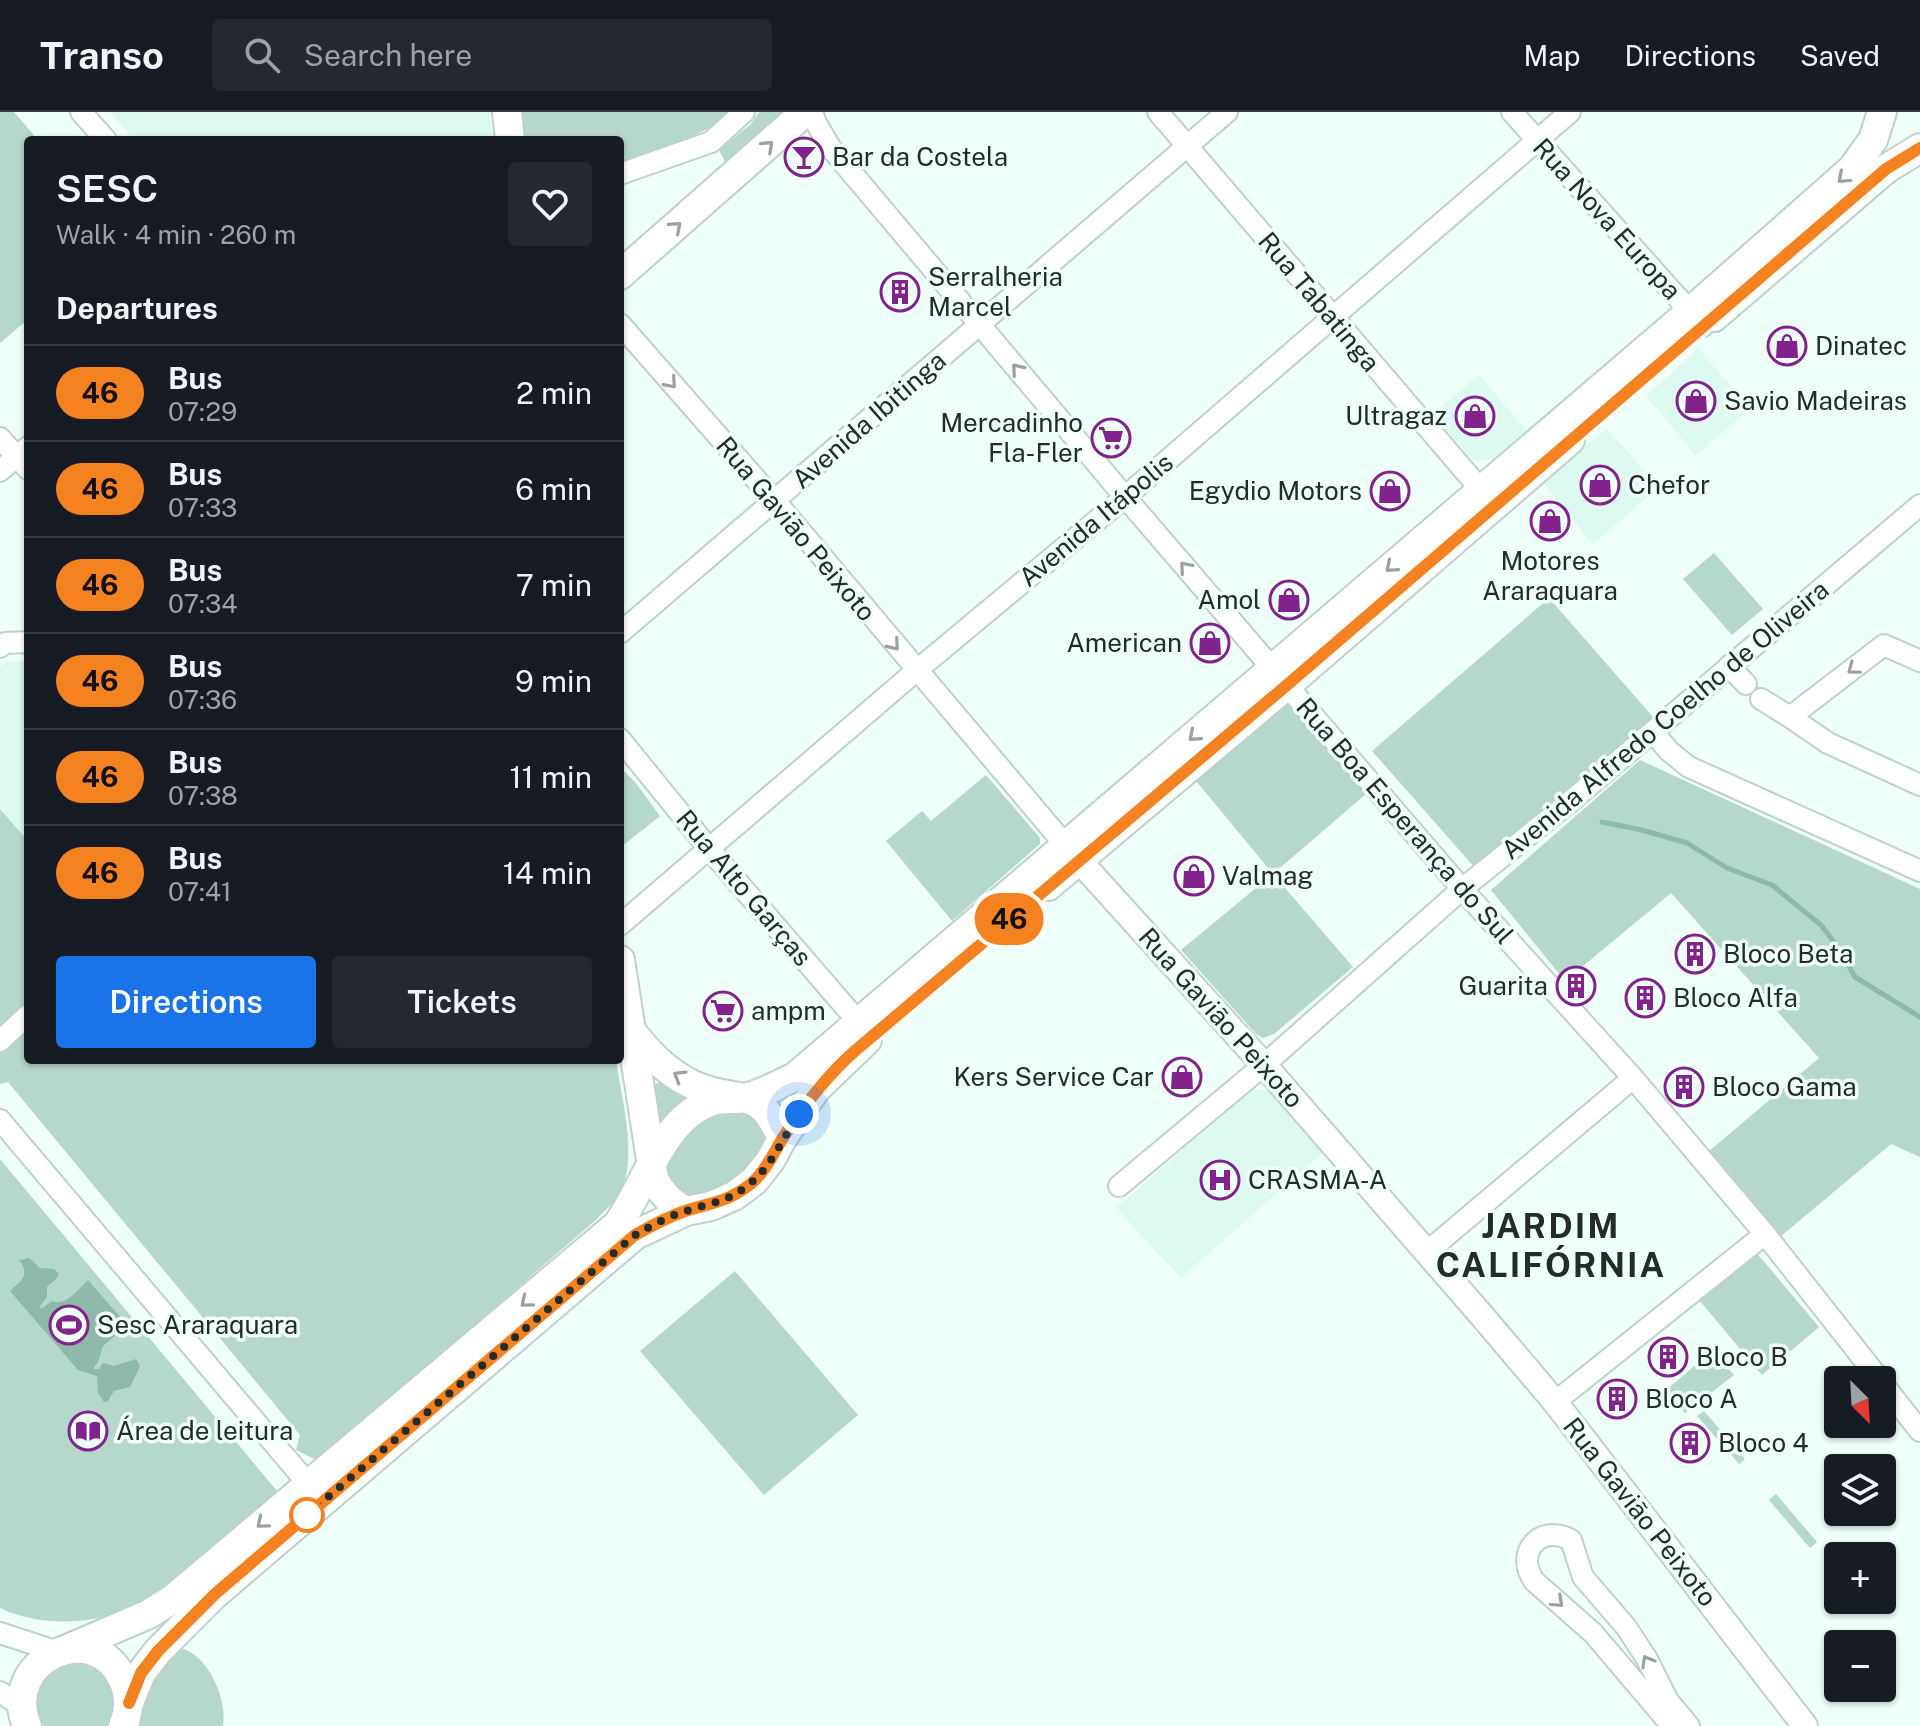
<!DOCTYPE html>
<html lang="en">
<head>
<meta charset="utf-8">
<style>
	:root { --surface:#171b24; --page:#242831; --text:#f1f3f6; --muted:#9ea1a6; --line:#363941; --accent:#1a73e8 }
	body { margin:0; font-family:"Public Sans",sans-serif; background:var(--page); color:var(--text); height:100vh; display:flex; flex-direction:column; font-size:30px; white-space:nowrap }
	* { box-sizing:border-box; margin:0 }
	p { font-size:26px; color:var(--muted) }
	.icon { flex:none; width:44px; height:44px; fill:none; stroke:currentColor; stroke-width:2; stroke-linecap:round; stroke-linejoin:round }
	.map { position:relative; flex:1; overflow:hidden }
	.sheet { position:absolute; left:24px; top:24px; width:600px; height:928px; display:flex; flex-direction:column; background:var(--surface); border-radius:8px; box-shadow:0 2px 6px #0004 }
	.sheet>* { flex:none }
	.badge { padding:0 16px; border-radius:26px; font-size:28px; line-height:52px }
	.needle { width:52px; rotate:156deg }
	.controls { position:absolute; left:1824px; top:1254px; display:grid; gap:16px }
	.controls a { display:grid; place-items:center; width:72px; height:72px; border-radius:8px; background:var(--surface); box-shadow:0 2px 6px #0004; font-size:40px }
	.you { position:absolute; width:40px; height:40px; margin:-20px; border:6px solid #fff; border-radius:50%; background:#1a73e8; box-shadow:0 0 0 12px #1a73e833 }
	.map>.badge { position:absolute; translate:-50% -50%; box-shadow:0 0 0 4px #fff }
	h2 { padding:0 32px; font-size:30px; line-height:72px }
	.round { display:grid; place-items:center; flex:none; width:84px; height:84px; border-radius:8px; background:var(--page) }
	.headline { display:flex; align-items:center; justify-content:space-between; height:136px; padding:0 32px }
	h1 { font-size:38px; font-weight:600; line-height:60px }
	.action { display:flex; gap:16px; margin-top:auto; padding:16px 32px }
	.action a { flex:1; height:92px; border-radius:8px; background:var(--accent); color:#fff; font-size:32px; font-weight:600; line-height:92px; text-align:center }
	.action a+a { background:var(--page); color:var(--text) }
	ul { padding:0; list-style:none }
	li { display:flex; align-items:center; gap:24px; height:96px; padding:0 32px; border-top:2px solid var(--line) }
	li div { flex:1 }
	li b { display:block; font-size:30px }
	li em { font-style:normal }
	li .badge { min-width:88px; font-weight:700; text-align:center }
	header { display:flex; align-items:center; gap:48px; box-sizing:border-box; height:112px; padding:0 40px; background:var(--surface); border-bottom:2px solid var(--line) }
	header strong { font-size:38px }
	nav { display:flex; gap:44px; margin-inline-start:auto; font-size:28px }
	.search { width:560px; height:72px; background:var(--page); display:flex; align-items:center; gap:20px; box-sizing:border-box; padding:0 28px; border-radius:8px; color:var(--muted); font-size:30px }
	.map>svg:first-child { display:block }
</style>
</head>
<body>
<header>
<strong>Transo</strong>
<div class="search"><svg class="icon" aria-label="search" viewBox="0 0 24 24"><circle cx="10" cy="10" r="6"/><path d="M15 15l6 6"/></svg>Search here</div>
<nav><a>Map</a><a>Directions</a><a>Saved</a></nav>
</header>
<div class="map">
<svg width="1920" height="1614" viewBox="0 0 1920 1614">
	<rect width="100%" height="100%" fill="#effff9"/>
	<!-- built -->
	<g fill="#ddfaf0">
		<path d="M110,0H489L493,28H134Z"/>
		<path d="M1699,236L1750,297L1696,344L1646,284Z"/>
		<path d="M1479,263L1529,321L1498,347L1473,349L1433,302Z"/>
		<path d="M1607,316L1658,375L1593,433L1542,370Z"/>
		<path d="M27,549L28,550V729L0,697V555L5,550Z"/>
		<path d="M1252,977L1271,979L1324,1040L1181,1166L1116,1096Z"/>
	</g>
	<!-- green -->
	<g fill="#b6d7cc">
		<path d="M0,0H14L38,28H28V207L0,231Z"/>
		<path d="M515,0H732C698,27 661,37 620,52V28H519Z"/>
		<path d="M759,0H793L729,57L719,38L751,12Z"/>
		<path d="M1714,441L1763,497L1732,523L1683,467Z"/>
		<path d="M1549,486L1653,605L1476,757L1372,639Z"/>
		<path d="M1287,589L1367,681L1273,762L1353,855L1274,922L1263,926L1256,922L1181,838L1273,762L1192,664Z"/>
		<path d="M1640,648L1920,777V1045L1891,1032L1780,1125L1708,1040L1819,946L1671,781L1565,869L1491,778Z"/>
		<path d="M620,655L635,670L660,704L621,735Z"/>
		<path d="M986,663L1040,726V732L952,809L886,729L922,699L931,709Z"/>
		<path d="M0,697L28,729V888L0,914Z"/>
		<path d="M28,914V948H616C621,985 640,1050 618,1084C613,1092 604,1099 597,1107L324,1343L314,1347L296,1338L300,1323L8,970L0,972V939Z"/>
		<path d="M664,969L698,986L657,1021L653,973Z"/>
		<path d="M734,994L761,1010L769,1034L742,1069L691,1088L665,1067L663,1043L685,1016Z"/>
		<path d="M0,1047L277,1379C242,1410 208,1445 171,1474C124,1510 53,1521 0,1496Z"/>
		<path d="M1756,1140L1819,1215L1762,1263L1699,1188Z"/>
		<path d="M735,1159L858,1303L764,1383L640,1239Z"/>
		<path d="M1712,1239L1734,1263L1685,1301L1666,1278Z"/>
		<path d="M1704,1299L1745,1347L1739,1352L1697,1304Z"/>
		<path d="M1776,1382L1817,1430L1810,1436L1769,1388Z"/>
		<path d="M181,1536C209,1544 227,1587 223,1614H139L142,1592L159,1546Z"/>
		<path d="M67,1549L97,1554C111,1574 124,1591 106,1614H44C33,1598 37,1585 41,1566Z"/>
	</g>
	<!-- water -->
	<path fill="#8db8aa" d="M29,1146L40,1156L54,1157L59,1162L57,1166L47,1175V1185L40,1194L41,1197L52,1189C66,1195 78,1177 88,1168L127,1213L103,1234L98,1250L93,1257H99L103,1251L114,1254L136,1247L140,1254L130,1275L114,1279L108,1289L104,1290L98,1281L97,1264L78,1258L10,1179C19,1170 32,1164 19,1148Z"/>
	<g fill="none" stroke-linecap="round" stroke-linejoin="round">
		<!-- stream -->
		<path stroke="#8db8aa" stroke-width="5" d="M1602,710L1642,718L1687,731L1727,756L1772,773L1821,813L1840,838L1855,865L1920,905"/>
		<defs>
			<g id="minor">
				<path d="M81,0L106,28"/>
				<path d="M812,0L816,11L830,35L1125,385L1462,777L1633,966L1765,1122L1880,1268"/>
				<path d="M1158,0L1481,378"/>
				<path d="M1512,0L1703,214"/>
				<path d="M620,62L711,30L744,0"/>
				<path d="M620,212L775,389L1066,734"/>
				<path d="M0,326L28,357"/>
				<path d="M0,359L28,335"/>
				<path d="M620,521L1227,0"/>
				<path d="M0,535L5,531L28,530"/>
				<path d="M1920,549L1884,533L1790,605L1828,631L1920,673"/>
				<path d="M1729,554L1746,572"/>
				<path d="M1761,587L1790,605"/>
				<path d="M1653,620L1669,639L1689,655L1920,759"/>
				<path d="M620,627L710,738L867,920"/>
				<path d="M620,813L916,559L1125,385L1570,0"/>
				<path d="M0,929L28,903"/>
				<path d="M0,1008L309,1373"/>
				<path d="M1119,1074L1264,953L1462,777L1571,689L1920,393"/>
				<path d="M1427,1140L1633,966"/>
				<path d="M1882,1271L1920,1319"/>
				<path d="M1555,1290L1765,1122"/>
				<path d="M0,1521L58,1540"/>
				<path d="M0,1580L21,1594"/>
				<path d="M1672,1614L1593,1521L1534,1469C1514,1440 1541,1411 1571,1428L1583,1465L1626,1515L1647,1547L1668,1589L1689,1614"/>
			</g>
			<path id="tertiary" d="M1066,734L1264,953L1483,1205L1555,1290L1805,1614"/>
			<g id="secondary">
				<path d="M507,0L510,28"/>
				<path d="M620,163L805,0"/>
				<path d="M1714,205L1886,57L1920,36"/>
				<path d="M1048,774L1287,573L1570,328"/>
				<path d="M620,848L654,1067C662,1082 671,1091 686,1099"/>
				<path d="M629,916C647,940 666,960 693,973C739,994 758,970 782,1027"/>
				<path d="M65,1538L149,1502L174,1486L617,1113C646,1074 662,1005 713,989C723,986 734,988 744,986C761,983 779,972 795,965L1690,200L1852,57L1873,28L1882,0"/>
				<path d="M129,1591L141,1561L158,1539L215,1482L635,1123L686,1099L711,1094L734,1084L754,1069L770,1049L782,1027L816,977L867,928"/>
				<path d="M27,1614C0,1547 94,1506 122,1566C130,1582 130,1598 123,1614"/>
			</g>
		</defs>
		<!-- minor casing -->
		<use href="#minor" stroke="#bfd1cb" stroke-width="24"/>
		<!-- tertiary casing -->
		<use href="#tertiary" stroke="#bfd1cb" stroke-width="28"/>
		<!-- secondary casing -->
		<use href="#secondary" stroke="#bfd1cb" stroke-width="32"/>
		<!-- minor -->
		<use href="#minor" stroke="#fff" stroke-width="20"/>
		<!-- tertiary -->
		<use href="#tertiary" stroke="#fff" stroke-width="24"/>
		<!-- secondary -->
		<use href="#secondary" stroke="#fff" stroke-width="28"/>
	</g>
	<!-- one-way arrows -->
	<defs><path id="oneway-chevron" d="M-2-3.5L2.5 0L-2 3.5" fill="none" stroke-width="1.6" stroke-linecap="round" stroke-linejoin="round" transform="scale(2)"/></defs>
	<g stroke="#9ca09f">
		<use href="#oneway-chevron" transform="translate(768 34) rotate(-43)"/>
		<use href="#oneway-chevron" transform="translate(1843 66) rotate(138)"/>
		<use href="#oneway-chevron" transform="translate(676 115) rotate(-41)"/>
		<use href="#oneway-chevron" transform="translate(1017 257) rotate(-130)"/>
		<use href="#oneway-chevron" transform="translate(671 271) rotate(49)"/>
		<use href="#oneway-chevron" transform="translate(1185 455) rotate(-131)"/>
		<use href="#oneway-chevron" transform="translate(1391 455) rotate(139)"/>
		<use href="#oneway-chevron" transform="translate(894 533) rotate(50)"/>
		<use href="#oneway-chevron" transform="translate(1853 557) rotate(143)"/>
		<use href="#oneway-chevron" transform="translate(1194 624) rotate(139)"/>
		<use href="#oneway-chevron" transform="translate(679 964) rotate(-149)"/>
		<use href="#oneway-chevron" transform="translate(526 1190) rotate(140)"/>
		<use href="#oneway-chevron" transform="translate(262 1411) rotate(140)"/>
		<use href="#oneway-chevron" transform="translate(1558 1490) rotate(42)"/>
		<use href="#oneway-chevron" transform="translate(1647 1549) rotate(-120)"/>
	</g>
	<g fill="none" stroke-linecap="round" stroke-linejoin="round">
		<defs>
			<path id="line" d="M129,1591L141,1561L158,1539L215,1482L635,1123C651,1114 668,1105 685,1099C713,1090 729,1090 753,1070C767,1057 774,1040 784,1024C805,992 827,963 856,938L1287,573L1886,57L1920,36"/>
		</defs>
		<!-- line casing -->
		<use href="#line" stroke="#fff" stroke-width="18"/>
		<!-- line -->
		<use href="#line" stroke="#f58220" stroke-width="12"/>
		<!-- walk -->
		<path stroke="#242b29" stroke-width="8" stroke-dasharray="0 14.4" d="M307,1403L635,1123C651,1114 668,1104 686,1099C713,1090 730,1090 753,1069C773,1051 784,1024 799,1002"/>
	</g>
	<!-- icons -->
	<defs>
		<symbol id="bar-ring" viewBox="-11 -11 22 22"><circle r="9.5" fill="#effff9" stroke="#82238d" stroke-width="1.5"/><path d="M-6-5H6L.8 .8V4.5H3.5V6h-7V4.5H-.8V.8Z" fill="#82238d"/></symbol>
		<symbol id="building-ring" viewBox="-11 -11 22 22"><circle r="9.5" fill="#effff9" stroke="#82238d" stroke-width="1.5"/><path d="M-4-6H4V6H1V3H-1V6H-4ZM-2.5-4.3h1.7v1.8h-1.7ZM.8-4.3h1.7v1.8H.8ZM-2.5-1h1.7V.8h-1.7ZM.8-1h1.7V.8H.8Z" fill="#82238d"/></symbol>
		<symbol id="shop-ring" viewBox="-11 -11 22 22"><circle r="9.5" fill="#effff9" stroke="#82238d" stroke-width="1.5"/><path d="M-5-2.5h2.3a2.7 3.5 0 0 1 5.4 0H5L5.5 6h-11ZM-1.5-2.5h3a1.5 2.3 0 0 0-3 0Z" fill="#82238d"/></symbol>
		<symbol id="supermarket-ring" viewBox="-11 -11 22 22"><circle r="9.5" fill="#effff9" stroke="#82238d" stroke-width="1.5"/><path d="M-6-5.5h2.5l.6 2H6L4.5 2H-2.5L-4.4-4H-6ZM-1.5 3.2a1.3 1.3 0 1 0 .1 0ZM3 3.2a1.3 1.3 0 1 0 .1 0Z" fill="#82238d"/></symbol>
		<symbol id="hospital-ring" viewBox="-11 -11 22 22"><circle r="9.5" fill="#effff9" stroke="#82238d" stroke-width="1.5"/><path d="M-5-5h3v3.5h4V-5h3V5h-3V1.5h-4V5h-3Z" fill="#82238d"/></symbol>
		<symbol id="stadium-ring" viewBox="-11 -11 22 22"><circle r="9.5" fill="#effff9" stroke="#82238d" stroke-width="1.5"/><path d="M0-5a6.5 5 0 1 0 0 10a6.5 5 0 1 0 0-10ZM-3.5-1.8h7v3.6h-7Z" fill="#82238d"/></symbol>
		<symbol id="library-ring" viewBox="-11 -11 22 22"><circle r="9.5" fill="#effff9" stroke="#82238d" stroke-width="1.5"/><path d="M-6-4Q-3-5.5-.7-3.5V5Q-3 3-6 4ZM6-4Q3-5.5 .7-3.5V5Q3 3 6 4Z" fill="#82238d"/></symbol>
	</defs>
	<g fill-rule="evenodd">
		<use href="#bar-ring" x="782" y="23" width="44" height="44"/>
		<use href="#building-ring" x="878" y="158" width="44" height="44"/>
		<use href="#shop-ring" x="1765" y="212" width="44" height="44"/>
		<use href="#shop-ring" x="1674" y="267" width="44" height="44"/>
		<use href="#shop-ring" x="1453" y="282" width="44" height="44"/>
		<use href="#supermarket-ring" x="1089" y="304" width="44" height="44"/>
		<use href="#shop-ring" x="1578" y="351" width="44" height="44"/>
		<use href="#shop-ring" x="1368" y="357" width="44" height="44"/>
		<use href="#shop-ring" x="1528" y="387" width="44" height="44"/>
		<use href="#shop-ring" x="1267" y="466" width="44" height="44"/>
		<use href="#shop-ring" x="1188" y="509" width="44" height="44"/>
		<use href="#shop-ring" x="1172" y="742" width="44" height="44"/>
		<use href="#building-ring" x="1673" y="820" width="44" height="44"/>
		<use href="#building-ring" x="1554" y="852" width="44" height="44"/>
		<use href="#building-ring" x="1623" y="864" width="44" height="44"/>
		<use href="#supermarket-ring" x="701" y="877" width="44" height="44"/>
		<use href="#shop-ring" x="1160" y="943" width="44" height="44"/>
		<use href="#building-ring" x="1662" y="953" width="44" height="44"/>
		<use href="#hospital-ring" x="1198" y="1046" width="44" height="44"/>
		<use href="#stadium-ring" x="47" y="1191" width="44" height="44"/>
		<use href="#building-ring" x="1646" y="1223" width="44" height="44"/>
		<use href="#building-ring" x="1595" y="1265" width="44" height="44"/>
		<use href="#library-ring" x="66" y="1297" width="44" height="44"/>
		<use href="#building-ring" x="1668" y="1309" width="44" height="44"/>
	</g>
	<!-- markers -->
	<circle fill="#fff" stroke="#f58220" stroke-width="4" cx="307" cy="1403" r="16"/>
	<g text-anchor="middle" stroke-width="7" stroke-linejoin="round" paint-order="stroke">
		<!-- poi labels -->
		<g font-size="26" fill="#242b29" stroke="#effff9" text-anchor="start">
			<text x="832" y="54">Bar da Costela</text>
			<text x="928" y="174">Serralheria<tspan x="928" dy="30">Marcel</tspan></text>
			<text x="1815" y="243">Dinatec</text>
			<text x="1724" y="298">Savio Madeiras</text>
			<text x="1447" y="313" text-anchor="end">Ultragaz</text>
			<text x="1083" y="320" text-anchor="end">Mercadinho<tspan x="1083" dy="30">Fla-Fler</tspan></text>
			<text x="1628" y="382">Chefor</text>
			<text x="1362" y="388" text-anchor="end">Egydio Motors</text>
			<text x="1550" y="458" text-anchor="middle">Motores<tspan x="1550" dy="30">Araraquara</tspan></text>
			<text x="1261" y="497" text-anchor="end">Amol</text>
			<text x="1182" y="540" text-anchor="end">American</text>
			<text x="1222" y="773">Valmag</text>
			<text x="1723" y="851">Bloco Beta</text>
			<text x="1548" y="883" text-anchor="end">Guarita</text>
			<text x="1673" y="895">Bloco Alfa</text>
			<text x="751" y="908">ampm</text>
			<text x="1154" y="974" text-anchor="end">Kers Service Car</text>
			<text x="1712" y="984">Bloco Gama</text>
			<text x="1248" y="1077">CRASMA-A</text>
			<text x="97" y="1222">Sesc Araraquara</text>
			<text x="1696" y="1254">Bloco B</text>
			<text x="1645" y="1296">Bloco A</text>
			<text x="116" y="1328">Área de leitura</text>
			<text x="1718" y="1340">Bloco 4</text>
		</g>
		<!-- street labels -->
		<g font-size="26" fill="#242b29" stroke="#effff9">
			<text transform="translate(1607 107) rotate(48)" y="9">Rua Nova Europa</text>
			<text transform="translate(1319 190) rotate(50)" y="9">Rua Tabatinga</text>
			<text transform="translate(869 308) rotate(-41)" y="9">Avenida Ibitinga</text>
			<text transform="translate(1096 408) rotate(-40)" y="9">Avenida Itápolis</text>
			<text transform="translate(796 417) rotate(50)" y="9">Rua Gavião Peixoto</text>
			<text transform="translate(1665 608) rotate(-40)" y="9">Avenida Alfredo Coelho de Oliveira</text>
			<text transform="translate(1405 709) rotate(49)" y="9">Rua Boa Esperança do Sul</text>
			<text transform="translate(744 776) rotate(50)" y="9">Rua Alto Garças</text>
			<text transform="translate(1221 906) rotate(48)" y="9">Rua Gavião Peixoto</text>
			<text transform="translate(1640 1400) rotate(52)" y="9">Rua Gavião Peixoto</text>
		</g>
		<!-- district labels -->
		<g font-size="34" font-weight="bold" letter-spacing="2" fill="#242b29" stroke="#effff9">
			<text x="1551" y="1126">JARDIM<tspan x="1551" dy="39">CALIFÓRNIA</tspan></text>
		</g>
	</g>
</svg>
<div class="controls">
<a><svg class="needle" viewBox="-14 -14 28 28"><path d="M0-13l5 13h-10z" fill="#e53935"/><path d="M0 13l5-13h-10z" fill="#9ea1a6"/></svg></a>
<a><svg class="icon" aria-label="layers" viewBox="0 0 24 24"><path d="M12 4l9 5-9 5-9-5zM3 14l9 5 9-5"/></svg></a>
<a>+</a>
<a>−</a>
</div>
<div class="you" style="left:799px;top:1002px"></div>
<b class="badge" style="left:1009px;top:807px;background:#f58220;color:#111">46</b>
<section class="sheet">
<div class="headline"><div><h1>SESC</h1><p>Walk · 4 min · 260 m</p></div><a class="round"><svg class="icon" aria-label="heart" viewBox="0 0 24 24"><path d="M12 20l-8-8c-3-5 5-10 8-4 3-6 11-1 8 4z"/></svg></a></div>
<h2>Departures</h2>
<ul>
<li><span class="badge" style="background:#f58220;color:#111">46</span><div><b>Bus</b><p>07:29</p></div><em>2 min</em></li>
<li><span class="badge" style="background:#f58220;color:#111">46</span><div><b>Bus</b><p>07:33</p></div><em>6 min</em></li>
<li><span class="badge" style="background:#f58220;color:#111">46</span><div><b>Bus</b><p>07:34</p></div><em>7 min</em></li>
<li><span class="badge" style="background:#f58220;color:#111">46</span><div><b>Bus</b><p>07:36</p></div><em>9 min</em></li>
<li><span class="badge" style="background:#f58220;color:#111">46</span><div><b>Bus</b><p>07:38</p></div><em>11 min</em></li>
<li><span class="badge" style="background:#f58220;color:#111">46</span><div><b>Bus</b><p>07:41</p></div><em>14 min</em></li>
</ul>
<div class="action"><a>Directions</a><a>Tickets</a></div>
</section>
</div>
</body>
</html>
